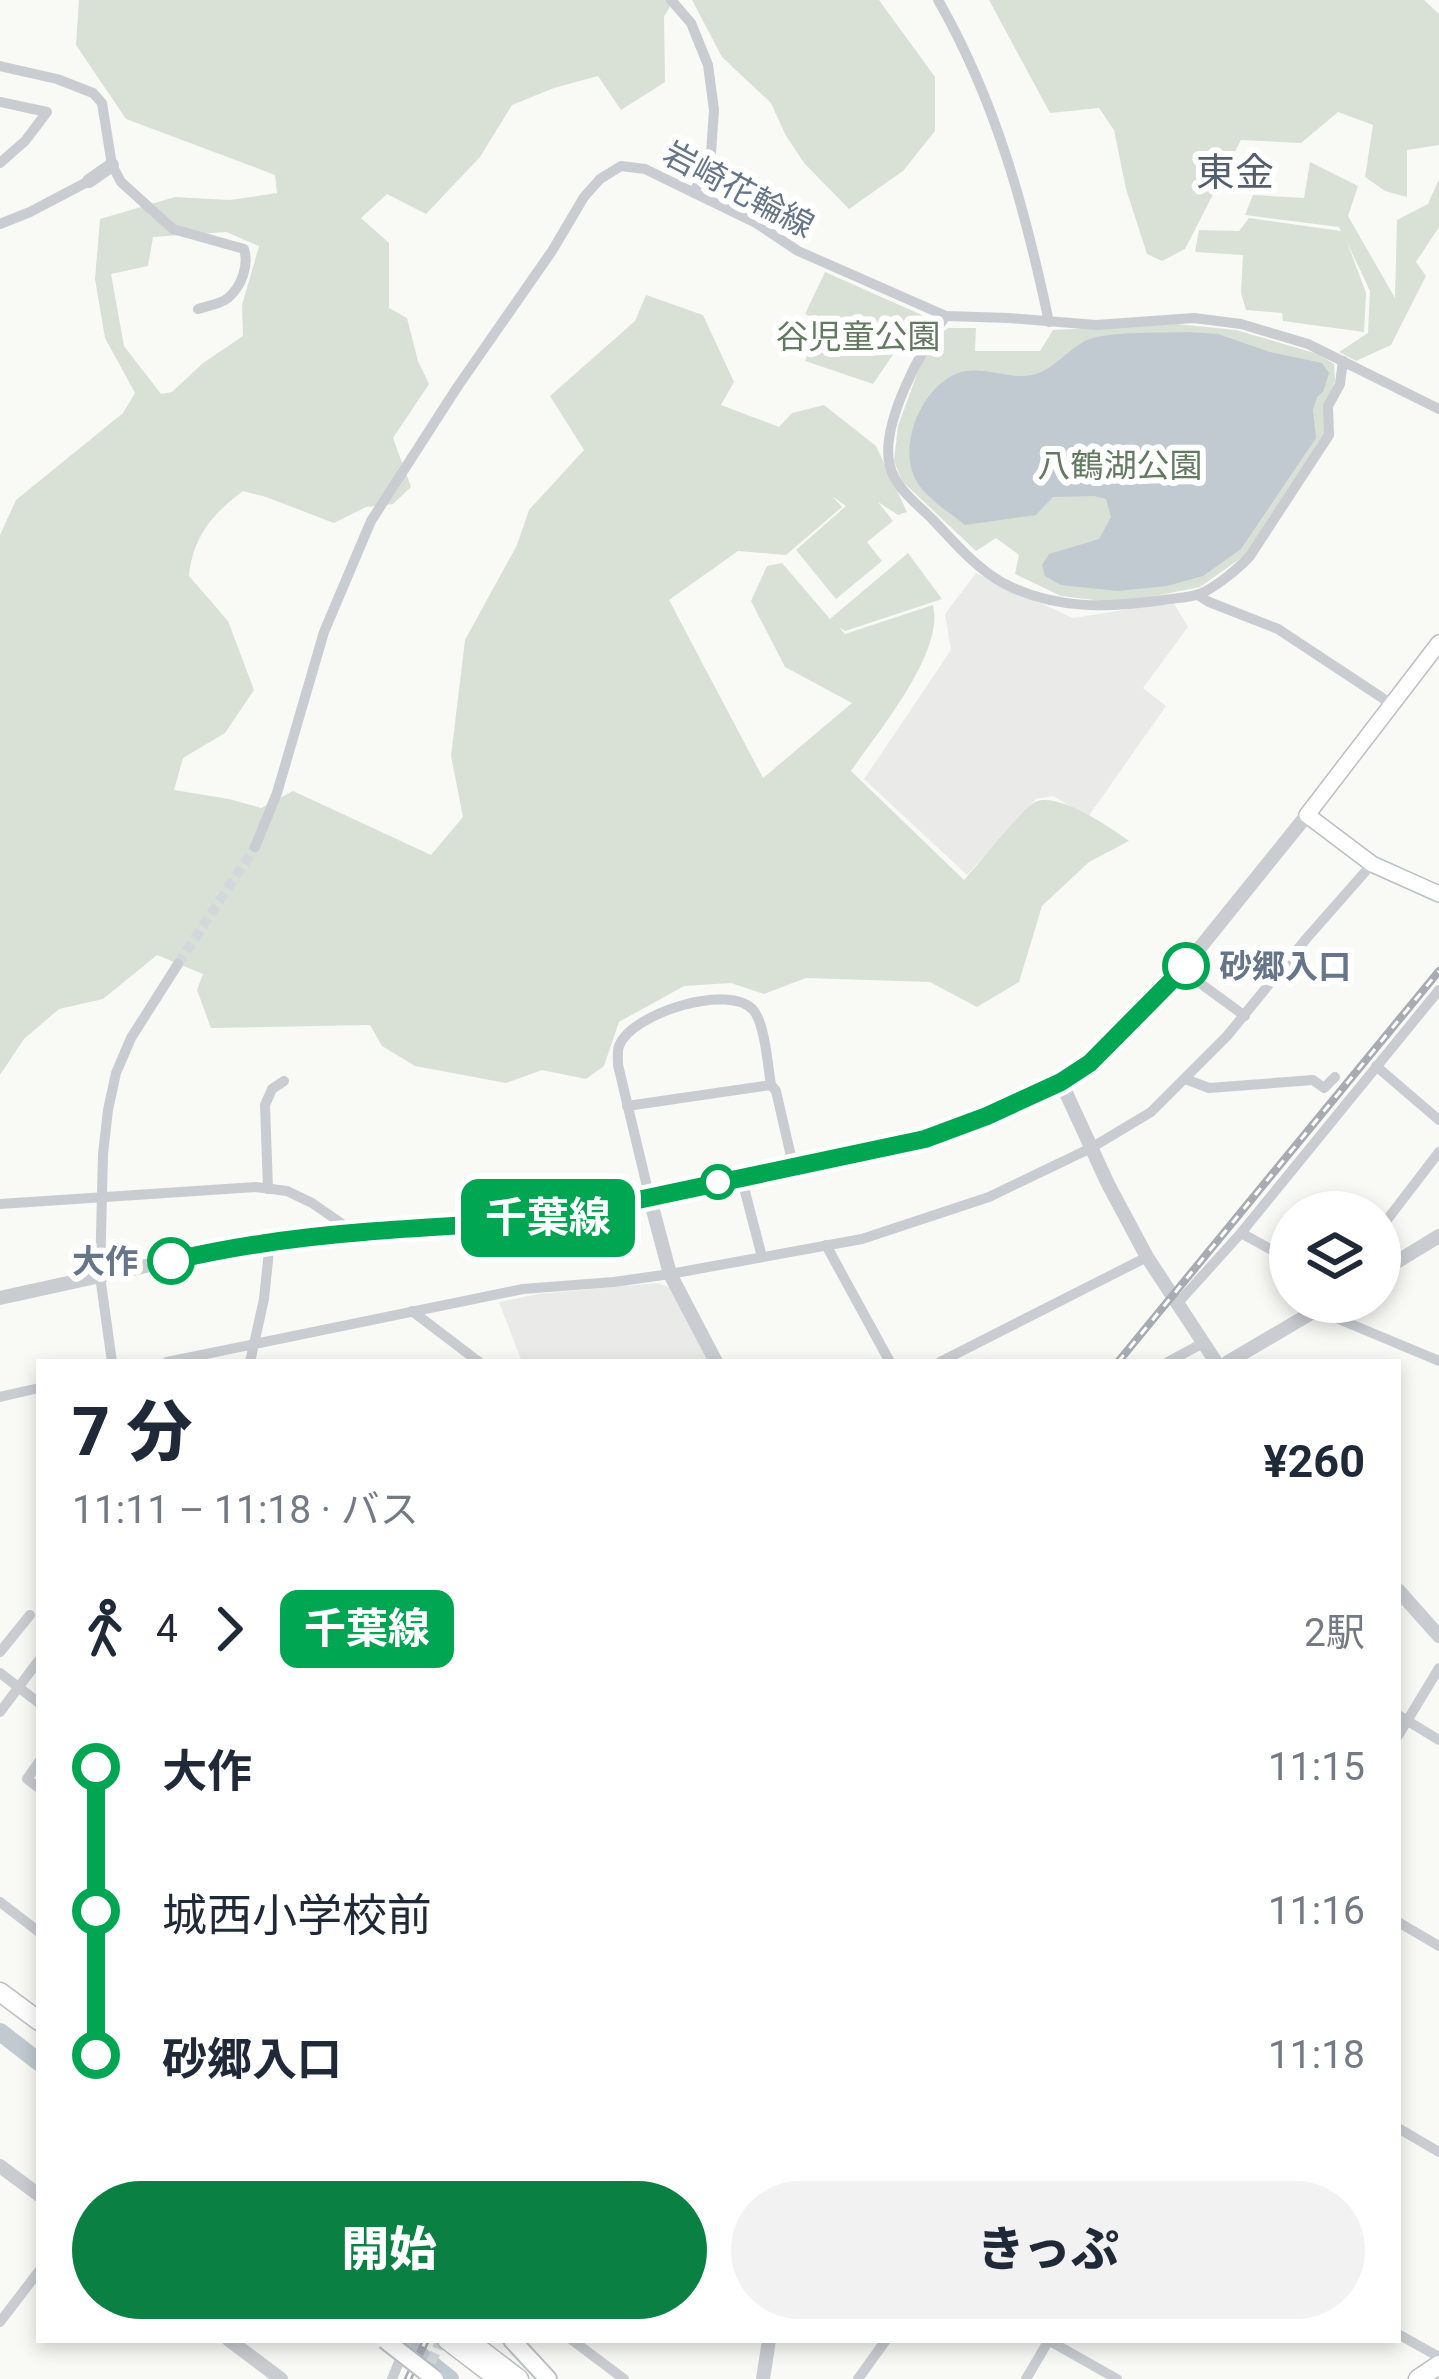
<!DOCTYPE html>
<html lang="ja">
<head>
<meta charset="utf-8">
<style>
	:root { --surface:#fff; --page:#f2f2f3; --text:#1f2937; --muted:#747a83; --accent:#0b8043 }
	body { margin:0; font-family:Roboto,"Noto Sans JP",sans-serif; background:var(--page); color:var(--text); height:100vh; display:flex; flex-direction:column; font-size:45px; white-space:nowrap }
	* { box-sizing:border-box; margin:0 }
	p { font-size:39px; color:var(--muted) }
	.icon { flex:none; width:66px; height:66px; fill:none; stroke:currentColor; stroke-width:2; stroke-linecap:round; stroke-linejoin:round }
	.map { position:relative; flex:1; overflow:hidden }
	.side { position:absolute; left:36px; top:1359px; width:1365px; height:984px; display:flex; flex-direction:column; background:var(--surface); border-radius:0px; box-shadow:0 6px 18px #0003 }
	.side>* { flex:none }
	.badge { padding:0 24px; border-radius:18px; font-size:42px; line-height:78px }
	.controls { position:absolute; left:1269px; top:1191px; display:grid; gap:24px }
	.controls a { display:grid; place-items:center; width:132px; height:132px; border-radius:50%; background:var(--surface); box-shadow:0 6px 18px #0003; font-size:60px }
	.map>.badge { position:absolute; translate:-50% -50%; box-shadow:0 0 0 6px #fff }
	.legs { display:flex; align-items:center; gap:18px; height:132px; padding:0 36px; font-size:39px }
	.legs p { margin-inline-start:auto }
	.summary { display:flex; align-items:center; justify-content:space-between; height:204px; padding:0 36px }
	h1 { font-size:66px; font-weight:800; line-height:90px }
	.cta { display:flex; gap:24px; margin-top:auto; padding:24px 36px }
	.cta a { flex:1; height:138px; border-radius:72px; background:var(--accent); color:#fff; font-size:48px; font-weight:800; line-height:138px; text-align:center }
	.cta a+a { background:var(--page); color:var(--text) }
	ul { padding:0 36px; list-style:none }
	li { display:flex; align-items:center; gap:42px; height:144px; font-size:45px }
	li i { display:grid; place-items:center; width:18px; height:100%; margin:0 15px; background:currentColor }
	li i::after { content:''; width:30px; height:30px; margin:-15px; border:9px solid; border-radius:50%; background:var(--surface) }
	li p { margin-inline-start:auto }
	li:first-child i { background:linear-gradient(#0000 50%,currentColor 0) }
	li:last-child i { background:linear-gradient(currentColor 50%,#0000 0) }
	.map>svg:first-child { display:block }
</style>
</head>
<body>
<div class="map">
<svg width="1439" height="2379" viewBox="0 0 1439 2379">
	<rect width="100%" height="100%" fill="#f9f9f6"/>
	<!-- built -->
	<g fill="#eaeae9">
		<path d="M976,573L1073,618L1173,602L1188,627L1143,688L1166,706L1088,817L1053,796L1036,799L967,875L864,779L951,650L945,614Z"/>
		<path d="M658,1283L671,1288L708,1362H522L499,1302L538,1294Z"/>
	</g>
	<!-- green -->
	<g fill="#d9e1d7" fill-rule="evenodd">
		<path d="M79,0H674L664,17L665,82L621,110L598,76L554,88L512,105L480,157L426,214L387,194L361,218L389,243V308L407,318L418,361L429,384L393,438L411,487L393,504L366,507L334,523L266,497L243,491C212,514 193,537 189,576L228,621L254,690L225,733L183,758L174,790L229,799L261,808L293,791L431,855L463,817L451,756L465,640L517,545L529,510L584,450L550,396L635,321L646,295L703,315L734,382L721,405L779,427L792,413L824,405L876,446L907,512L898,515L878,502L893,521L867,542L882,561L836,599L796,550L846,506L832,496L842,507L786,555L738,551L669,600L763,778L852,703L785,667L751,601L767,566L782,563L830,619L908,553L942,599L845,631L839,627L845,634L933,605C945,652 878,732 851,771L964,880C978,865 1022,809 1035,802C1057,791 1110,827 1129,841L1089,862L1042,906L1019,982L977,1007L930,982L806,978L764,994L731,983L684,986L619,1022L604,1066L586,1079L542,1070L506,1083L415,1066L382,1046L370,1025L211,1028L197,990L203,974L157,955L103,999L59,1009L24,1039L0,1075V535L16,500L123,413L135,393L105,338L95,279L100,219L175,197L230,200L277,193L275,175L126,119L76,45ZM226,232L259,246L242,305L243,336L203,363L172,392L161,394L124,346L111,274L148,266L153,237Z"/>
		<path d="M692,0H879L935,77V131L903,171L849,209L804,163L785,134L771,103L722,57Z"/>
		<path d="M989,0H1424L1439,14V145L1407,150V197L1385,191L1365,177L1373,125L1338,112L1301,143L1241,140L1185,249L1162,261L1147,254L1126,189L1114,130L1099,108L1050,113Z"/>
		<path d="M1310,162L1358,186L1348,216L1395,298L1397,220L1428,204L1439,179V227L1416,262L1426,276L1391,345L1356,361L1339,352L1368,333L1370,291L1347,242L1366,293L1364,332L1283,321L1282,313L1246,310L1241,293L1243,255L1195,252L1199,230L1239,231L1249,218L1341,231L1339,227L1245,215L1253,195L1304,198Z"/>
		<path d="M825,272L922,315L926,319L922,330L909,331L873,384L805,361L821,321L805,314Z"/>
		<path d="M1177,324L1236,330L1318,354L1334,364L1335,381L1325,404V435L1248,553L1200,587L1119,603L1061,596L1015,574L1019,555L996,538L976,551L902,481L894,461L898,426L928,344L948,328H976L975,351H1040L1053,330Z"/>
	</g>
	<!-- water -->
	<path fill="#c0cad0" d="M1189,332L1218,334L1270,352L1322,363L1329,373L1323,392L1317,397L1313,410L1316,438L1241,549L1203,576L1167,586L1118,591L1061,585L1045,576L1042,565L1049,554L1099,539L1111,517L1106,499L1094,496L1053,497L1036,515L965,525C949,512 927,499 917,482C896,448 921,387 958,373C982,365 1009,380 1032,375C1054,370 1068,349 1087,340C1109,331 1164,333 1189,332Z"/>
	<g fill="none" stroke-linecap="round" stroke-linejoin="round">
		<!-- river -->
		<g stroke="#c0cad0" stroke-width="18">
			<path d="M0,2032L39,2062"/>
			<path d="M401,2340L450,2379"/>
		</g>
		<!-- minor-tunnel -->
		<g stroke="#d4d8db" stroke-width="10" stroke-dasharray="10 5" stroke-linecap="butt">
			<path d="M178,964L255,847"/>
			<path d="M425,2376L441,2340"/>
		</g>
		<defs>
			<path id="secondary" d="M1439,643L1307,815L1372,864L1439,894"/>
			<path id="primary" d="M512,2340L548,2379"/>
			<g id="trunk">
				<path d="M0,1992L39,2021"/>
				<path d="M447,2340L498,2379"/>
				<path d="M468,2340L519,2379"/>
				<path d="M1418,2379L1439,2365"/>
			</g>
		</defs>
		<!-- secondary casing -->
		<use href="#secondary" stroke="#bbbfc5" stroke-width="18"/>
		<!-- primary casing -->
		<use href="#primary" stroke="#bcbfc4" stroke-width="20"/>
		<!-- trunk casing -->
		<use href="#trunk" stroke="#bbbec2" stroke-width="21"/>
		<!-- minor -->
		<g stroke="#c9ccd0" stroke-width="10">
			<path d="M671,0L691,23L708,65L714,110L711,153L694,193"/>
			<path d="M938,0C996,101 1025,209 1049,322"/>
			<path d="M0,66L57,79L93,93L102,103L112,165L121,182L173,229L244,249C249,265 242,286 228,298C221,304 208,306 198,309"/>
			<path d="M0,102L47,112L25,141L0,163"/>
			<path d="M0,224L30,212L89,181"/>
			<path d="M946,316C922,347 879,426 890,466C896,490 919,505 935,522C956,544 976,568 1003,583C1055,610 1107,608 1163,600C1174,598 1189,598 1199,594C1214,589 1239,568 1250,556L1329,435L1328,406L1340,384L1343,361"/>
			<path d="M1198,595L1209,602L1278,629L1393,705"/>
			<path d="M255,847L277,793L324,632L371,521L458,386L552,251L584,197L600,179L621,166L645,169L756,223L798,251L946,316L1009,318L1096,325L1194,318L1241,324L1308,344L1439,409"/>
			<path d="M1182,970L1245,1016"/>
			<path d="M1376,1066L1439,1120"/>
			<path d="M1185,1079L1209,1088L1313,1080L1324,1088L1335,1077"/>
			<path d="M627,1106L771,1085L776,1091L793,1165"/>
			<path d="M741,1176L762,1257"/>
			<path d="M268,1189L265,1105L272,1089L284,1081"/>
			<path d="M650,1199L618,1065C618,1058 617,1052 619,1046C631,1013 731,982 754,1011C765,1025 768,1067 771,1085"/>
			<path d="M0,1204L256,1187L287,1191L312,1203L354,1232"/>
			<path d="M1380,1229L1439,1152"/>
			<path d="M1241,1233L1290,1260"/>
			<path d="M826,1245L890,1362"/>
			<path d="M1177,1304L1241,1233L1439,990"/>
			<path d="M1317,1310L1439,1361"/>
			<path d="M412,1311L479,1362"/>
			<path d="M112,1362L100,1276L103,1154L108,1110L116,1073L131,1038L178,964"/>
			<path d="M167,1362L523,1289L614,1282L670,1274L862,1239L989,1197L1091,1148L1151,1112L1227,1036L1306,939L1372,864"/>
			<path d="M250,1362L264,1299L270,1241"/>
			<path d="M940,1362L1147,1257"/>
			<path d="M1168,1362L1203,1343"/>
			<path d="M0,1397L39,1388"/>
			<path d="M0,1652L30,1615"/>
			<path d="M0,1673L39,1703"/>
			<path d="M0,1712L39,1660"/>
			<path d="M1398,1715L1439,1740"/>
			<path d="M1398,1736L1439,1668"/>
			<path d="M39,1762L27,1779L39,1788"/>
			<path d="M0,1902L39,1932"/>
			<path d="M1398,1922L1439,1946"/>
			<path d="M1398,2128L1439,2152"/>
			<path d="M0,2322L39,2271"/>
			<path d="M1398,2334L1439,2357"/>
			<path d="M572,2340L624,2379"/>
			<path d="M1048,2340L1117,2379"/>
			<path d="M392,2379L408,2340"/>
			<path d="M858,2379L886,2340"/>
			<path d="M1026,2379L1049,2340"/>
		</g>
		<!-- tertiary -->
		<g stroke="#c9ccd0" stroke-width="14">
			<path d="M89,181L112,165"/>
			<path d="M1061,1082L1108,1184L1147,1257L1216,1362"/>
			<path d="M650,1199L670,1274L716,1362"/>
			<path d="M1380,1272L1439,1236"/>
			<path d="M0,1298L241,1245L360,1232L517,1222L567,1215L925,1139L987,1116L1061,1082L1090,1063L1182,970L1307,815"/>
			<path d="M1228,1362L1330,1302"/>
			<path d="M1398,1590L1439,1636"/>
			<path d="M0,2166L39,2195"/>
			<path d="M229,2340L281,2379"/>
			<path d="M763,2379L769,2340"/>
		</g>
		<!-- secondary -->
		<use href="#secondary" stroke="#fff" stroke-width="15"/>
		<!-- primary -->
		<use href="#primary" stroke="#fff" stroke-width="16"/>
		<!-- trunk -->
		<use href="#trunk" stroke="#fff" stroke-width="18"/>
		<defs>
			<g id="rail">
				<path d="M1118,1362L1439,971"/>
				<path d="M408,2379L426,2340"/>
			</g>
		</defs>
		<!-- rail casing -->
		<use href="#rail" stroke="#a7acb3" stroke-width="8"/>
		<!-- rail -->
		<use href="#rail" stroke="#fff" stroke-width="3" stroke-dasharray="9" stroke-linecap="butt"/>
		<defs>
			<path id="primary-bridge" d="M385,2340L435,2379"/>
		</defs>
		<!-- primary-bridge casing -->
		<use href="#primary-bridge" stroke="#bcbfc4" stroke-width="20" stroke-linecap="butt"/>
		<!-- primary-bridge -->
		<use href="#primary-bridge" stroke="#fff" stroke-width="16"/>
	</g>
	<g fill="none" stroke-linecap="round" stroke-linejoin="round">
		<defs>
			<path id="line-1" d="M171,1261C235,1246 298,1237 364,1232C432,1226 500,1225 567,1215L925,1139L987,1116L1061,1082L1090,1063L1186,966"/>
		</defs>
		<!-- line-1 casing -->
		<use href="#line-1" stroke="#fff" stroke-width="27"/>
		<!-- line-1 -->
		<use href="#line-1" stroke="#00a651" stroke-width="18"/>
	</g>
	<!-- markers -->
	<g fill="#fff" stroke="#00a651" stroke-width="6">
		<circle cx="1186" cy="966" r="21"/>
		<circle cx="718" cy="1182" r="15"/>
		<circle cx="171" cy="1261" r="21"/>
	</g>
	<g text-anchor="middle" stroke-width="12" stroke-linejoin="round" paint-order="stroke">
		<!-- street labels -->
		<g font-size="33" fill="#667589" stroke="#fff">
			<text transform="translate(739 189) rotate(28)" y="12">岩崎花輪線</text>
		</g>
		<!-- park labels -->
		<g font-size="33" fill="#637a61" stroke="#fff">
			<text x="858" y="348">谷児童公園</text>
			<text x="1120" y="477">八鶴湖公園</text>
		</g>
		<!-- stop labels -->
		<g font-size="33" font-weight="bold" fill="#667589" stroke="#fff" text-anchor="start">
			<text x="1219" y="978">砂郷入口</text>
			<text x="138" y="1273" text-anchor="end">大作</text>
		</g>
		<!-- quarter labels -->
		<g font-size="39" fill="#545f6e" stroke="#fff">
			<text x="1235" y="186">東金</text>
		</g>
	</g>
</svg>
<div class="controls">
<a><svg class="icon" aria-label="layers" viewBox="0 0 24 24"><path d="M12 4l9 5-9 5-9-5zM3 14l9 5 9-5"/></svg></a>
</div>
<b class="badge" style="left:548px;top:1218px;background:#00a651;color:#fff">千葉線</b>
<section class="side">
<div class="summary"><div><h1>7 分</h1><p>11:11 – 11:18 · バス</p></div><b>¥260</b></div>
<div class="legs"><svg class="icon" aria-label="walk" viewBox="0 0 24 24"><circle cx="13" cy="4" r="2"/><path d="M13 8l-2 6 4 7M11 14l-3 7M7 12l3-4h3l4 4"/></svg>4<svg class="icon" aria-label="forward" viewBox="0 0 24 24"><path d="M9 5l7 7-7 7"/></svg><b class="badge" style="background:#00a651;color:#fff">千葉線</b><p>2駅</p></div>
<ul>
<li><i style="color:#00a651"></i><b>大作</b><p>11:15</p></li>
<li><i style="color:#00a651"></i><span>城西小学校前</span><p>11:16</p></li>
<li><i style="color:#00a651"></i><b>砂郷入口</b><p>11:18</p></li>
</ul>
<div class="cta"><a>開始</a><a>きっぷ</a></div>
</section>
</div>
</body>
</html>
